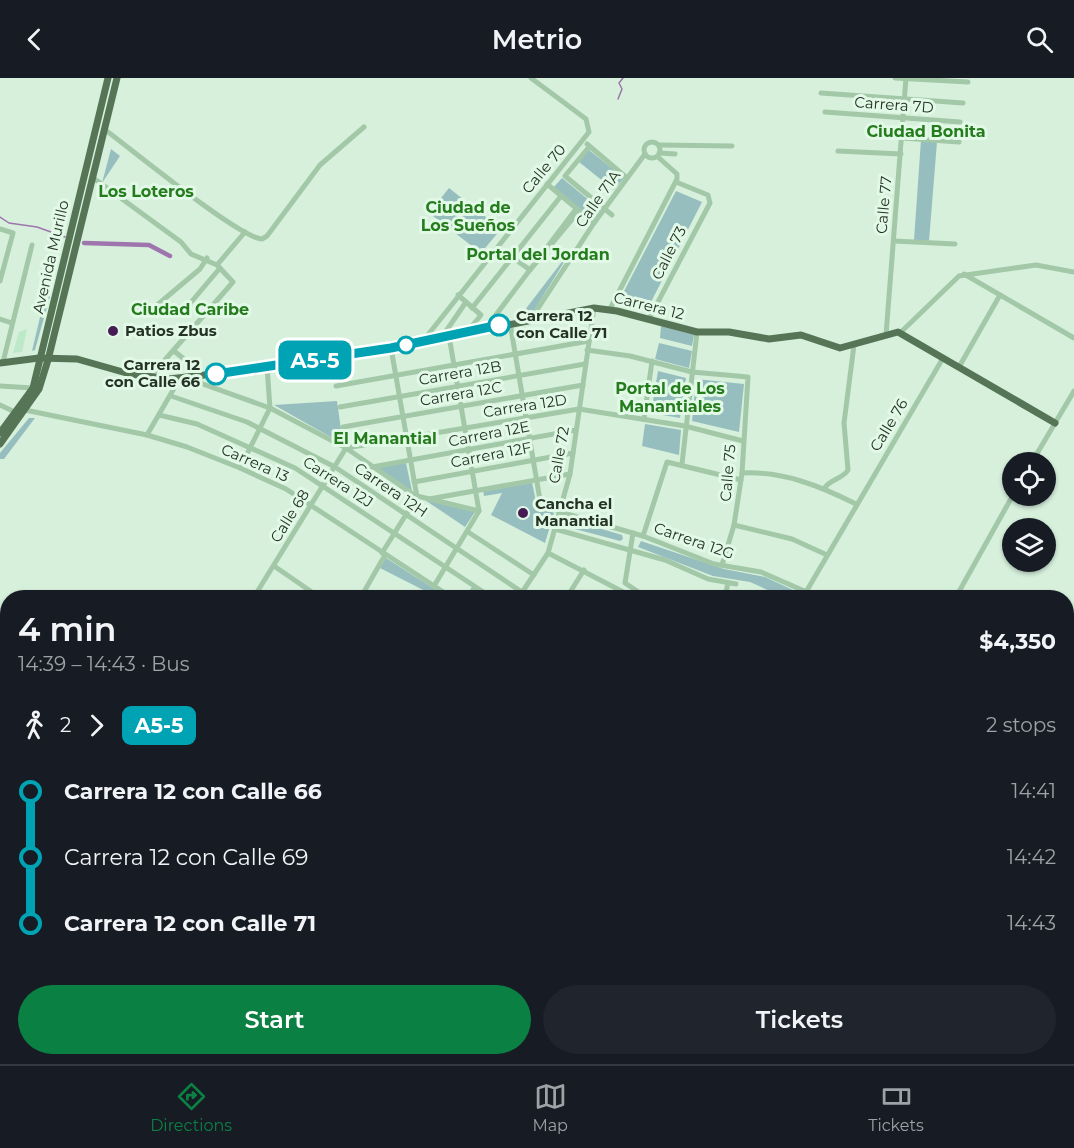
<!DOCTYPE html>
<html lang="en">
<head>
<meta charset="utf-8">
<style>
	:root { --surface:#171b24; --page:#20242c; --text:#f1f3f6; --muted:#9ea1a6; --line:#363941; --accent:#0b8043 }
	body { margin:0; font-family:Montserrat,sans-serif; background:var(--page); color:var(--text); height:100vh; display:flex; flex-direction:column; font-size:22px; white-space:nowrap }
	* { box-sizing:border-box; margin:0 }
	p { font-size:20px; color:var(--muted) }
	.icon { flex:none; width:33px; height:33px; fill:none; stroke:currentColor; stroke-width:2; stroke-linecap:round; stroke-linejoin:round }
	.map { position:relative; flex:1; overflow:hidden }
	.details { position:absolute; left:0px; top:512px; width:1074px; height:476px; display:flex; flex-direction:column; background:var(--surface); border-radius:24px 24px 0 0; box-shadow:0 2px 4px #0004 }
	.details>* { flex:none }
	.badge { padding:0 12px; border-radius:9px; font-size:21px; line-height:39px }
	.tools { position:absolute; left:1002px; top:374px; display:grid; gap:12px }
	.tools a { display:grid; place-items:center; width:54px; height:54px; border-radius:50%; background:var(--surface); box-shadow:0 2px 4px #0004; font-size:30px }
	.map>.badge { position:absolute; translate:-50% -50%; box-shadow:0 0 0 3px #fff }
	.legs { display:flex; align-items:center; gap:9px; height:66px; padding:0 18px; font-size:20px }
	.legs p { margin-inline-start:auto }
	.summary { display:flex; align-items:center; justify-content:space-between; height:102px; padding:0 18px }
	h1 { font-size:33px; font-weight:600; line-height:45px }
	.button { display:flex; gap:12px; margin-top:auto; padding:12px 18px }
	.button a { flex:1; height:69px; border-radius:36px; background:var(--accent); color:#fff; font-size:24px; font-weight:600; line-height:69px; text-align:center }
	.button a+a { background:var(--page); color:var(--text) }
	ul { padding:0 18px; list-style:none }
	li { display:flex; align-items:center; gap:21px; height:66px; font-size:22px }
	li i { display:grid; place-items:center; width:9px; height:100%; margin:0 8px; background:currentColor }
	li i::after { content:''; width:15px; height:15px; margin:-8px; border:4px solid; border-radius:50%; background:var(--surface) }
	li p { margin-inline-start:auto }
	li:first-child i { background:linear-gradient(#0000 50%,currentColor 0) }
	li:last-child i { background:linear-gradient(currentColor 50%,#0000 0) }
	header { display:flex; justify-content:space-between; align-items:center; height:78px; padding:0 18px; background:var(--surface); font-size:27px; font-weight:600 }
	.tab-bar { display:flex; justify-content:space-around; align-items:center; height:84px; border-top:2px solid var(--line); background:var(--surface); font-size:16px; color:var(--muted) }
	.tab-bar a { display:grid; justify-items:center; gap:3px }
	.tab-bar .current { color:var(--accent) }
	.map>svg:first-child { display:block }
</style>
</head>
<body>
<header><svg class="icon" aria-label="back" viewBox="0 0 24 24"><path d="M15 5l-7 7 7 7"/></svg>Metrio<svg class="icon" aria-label="search" viewBox="0 0 24 24"><circle cx="10" cy="10" r="6"/><path d="M15 15l6 6"/></svg></header>
<div class="map">
<svg width="1074" height="986" viewBox="0 0 1074 986">
	<rect width="100%" height="100%" fill="#d6f0dc"/>
	<!-- green -->
	<g fill="#97bebf">
		<path d="M921,62L937,64L929,163L914,162Z"/>
		<path d="M111,71L120,78L102,105Z"/>
		<path d="M589,72L624,100L614,112L579,84Z"/>
		<path d="M562,100L601,132L593,142L553,110Z"/>
		<path d="M449,110L501,151L481,175L429,135Z"/>
		<path d="M676,113L702,124L650,226L621,219Z"/>
		<path d="M571,173L530,239L518,241L564,181Z"/>
		<path d="M45,218H50L35,272L32,273Z"/>
		<path d="M661,248L694,257L692,268L660,260Z"/>
		<path d="M659,265L692,273L689,290L655,281Z"/>
		<path d="M658,293L686,300L680,340L651,335Z"/>
		<path d="M696,301L744,306L739,354L692,343Z"/>
		<path d="M337,323L343,366L274,327Z"/>
		<path d="M29,340H35L4,381H0V375Z"/>
		<path d="M645,346L681,352L679,377L642,368Z"/>
		<path d="M406,385L412,413L377,389Z"/>
		<path d="M532,404L536,424L554,435L545,465L491,437L502,415L484,418L483,412Z"/>
		<path d="M425,422L475,434L465,449Z"/>
		<path d="M568,441L622,457L623,461L620,463L564,448L563,443Z"/>
		<path d="M641,463L724,491L765,499L808,519H783L750,504L713,498L638,469Z"/>
		<path d="M386,480L447,519H437L380,490Z"/>
		<path d="M760,980L758,986H731L711,981Z"/>
		<path d="M822,980H859L857,986H843Z"/>
	</g>
	<!-- plaza -->
	<path fill="#bde9c8" d="M27,251L22,274L13,275L19,254Z"/>
	<g fill="none" stroke-linecap="round" stroke-linejoin="round">
		<!-- stream -->
		<g stroke="#9e75ad" stroke-width="1.5">
			<path d="M618,21L622,11L619,5L623,0"/>
			<path d="M0,139L9,145L37,149L65,159"/>
		</g>
		<!-- canal -->
		<path stroke="#9e75ad" stroke-width="4.5" d="M84,165L149,167L170,178"/>
		<!-- minor -->
		<g stroke="#a3c8a8" stroke-width="5">
			<path d="M895,0L968,4"/>
			<path d="M821,15L963,25"/>
			<path d="M825,34L960,44"/>
			<path d="M104,51C130,70 239,160 262,161L267,158L320,87L364,49"/>
			<path d="M902,60L959,64"/>
			<circle cx="652" cy="72" r="8"/>
			<path d="M587,66L627,100"/>
			<path d="M659,67L732,68"/>
			<path d="M589,69L565,98L612,137"/>
			<path d="M838,73L901,76"/>
			<path d="M660,75L675,76"/>
			<path d="M92,99L181,164L191,176L217,187L233,204L150,299"/>
			<path d="M547,106L594,145"/>
			<path d="M0,151L13,155L0,203"/>
			<path d="M894,163L955,166"/>
			<path d="M512,179L530,192"/>
			<path d="M217,187L245,154"/>
			<path d="M530,192L579,133"/>
			<path d="M964,196L1074,260"/>
			<path d="M458,217L481,237L467,254"/>
			<path d="M156,228L200,191L207,180"/>
			<path d="M139,229H187L220,190"/>
			<path d="M472,230L561,118"/>
			<path d="M610,231L677,101V96L658,79"/>
			<path d="M0,241L12,245"/>
			<path d="M531,241L594,145L645,76"/>
			<path d="M649,241L710,125L708,117L676,104"/>
			<path d="M510,245L540,422L560,434L643,458L714,486L761,494L818,519"/>
			<path d="M486,250L576,131"/>
			<path d="M900,255L959,198L1036,187L1074,194"/>
			<path d="M886,257L906,0"/>
			<path d="M442,259L466,224"/>
			<path d="M423,263L589,54L586,41L531,0"/>
			<path d="M587,272L630,278L692,294L748,299L742,395L734,447L722,487"/>
			<path d="M174,273L189,285"/>
			<path d="M3,284L32,167"/>
			<path d="M959,289L1000,217"/>
			<path d="M186,300L270,330L346,370L417,419"/>
			<path d="M0,308L33,310"/>
			<path d="M336,308L589,263"/>
			<path d="M171,318L247,344L335,389L522,514"/>
			<path d="M0,327L15,334"/>
			<path d="M340,329L585,286"/>
			<path d="M25,332L147,357L187,369L240,390L286,411L451,519"/>
			<path d="M159,337L197,346L295,390L491,519"/>
			<path d="M644,341L652,283"/>
			<path d="M343,349L583,307"/>
			<path d="M147,357L180,300"/>
			<path d="M1032,384L1074,313"/>
			<path d="M682,386L697,254"/>
			<path d="M372,389L576,352"/>
			<path d="M240,390L270,330L267,289"/>
			<path d="M742,395C783,393 820,408 856,426"/>
			<path d="M414,404L573,375"/>
			<path d="M824,411C830,400 842,402 848,392L844,345L854,267"/>
			<path d="M417,418L479,433"/>
			<path d="M429,421L570,396"/>
			<path d="M734,447L792,461L827,477"/>
			<path d="M555,451L665,482L708,501L736,506"/>
			<path d="M468,454L534,497"/>
			<path d="M633,455L625,505L646,519"/>
			<path d="M643,458L667,384L741,402"/>
			<path d="M382,475L417,419L391,270"/>
			<path d="M548,475L633,519"/>
			<path d="M274,488L319,519"/>
			<path d="M434,508L479,433L449,258"/>
			<path d="M806,514L943,280"/>
			<path d="M254,519L346,370L579,331L685,348L743,363"/>
			<path d="M361,519L385,477"/>
			<path d="M468,519L475,509"/>
			<path d="M519,519L548,475L570,396L594,230"/>
			<path d="M567,519L584,492"/>
			<path d="M725,519L728,505"/>
			<path d="M956,519L1013,417"/>
			<path d="M1066,655L1074,660"/>
			<path d="M1066,672L1074,677"/>
			<path d="M0,689L8,693"/>
			<path d="M1066,691L1074,680"/>
			<path d="M0,694L8,698"/>
			<path d="M1066,718L1074,707"/>
			<path d="M1066,728L1074,730"/>
			<path d="M0,731L8,735"/>
			<path d="M1066,746L1074,748"/>
			<path d="M1066,763L1074,766"/>
			<path d="M0,781L8,785"/>
			<path d="M1066,781L1074,784"/>
			<path d="M1066,800L1074,803"/>
			<path d="M1066,817L1074,820"/>
			<path d="M0,819L8,804"/>
			<path d="M1067,837L1074,826"/>
			<path d="M1066,870L1074,852"/>
			<path d="M0,880L8,884"/>
			<path d="M1066,921L1074,902"/>
			<path d="M0,922L8,925"/>
			<path d="M68,980L71,986"/>
			<path d="M91,980L94,986"/>
			<path d="M160,980L164,986"/>
			<path d="M198,980V986"/>
			<path d="M217,980V986"/>
			<path d="M236,980V986"/>
			<path d="M255,980V986"/>
			<path d="M324,980L325,986"/>
			<path d="M395,980V986"/>
			<path d="M466,980V986"/>
			<path d="M485,980V986"/>
			<path d="M535,980V986"/>
			<path d="M802,980L823,986"/>
			<path d="M913,980L930,986"/>
			<path d="M966,980L982,986"/>
			<path d="M1017,980L1032,986"/>
			<path d="M709,983L721,986"/>
			<path d="M1,986L8,973"/>
			<path d="M16,986L28,980"/>
			<path d="M118,986L133,980"/>
			<path d="M594,986L596,980"/>
			<path d="M701,986L703,980"/>
			<path d="M761,986L763,980"/>
			<path d="M794,986L796,980"/>
			<path d="M859,986L861,980"/>
			<path d="M995,986L998,980"/>
			<path d="M1066,986L1074,964"/>
		</g>
		<!-- major -->
		<g stroke="#567556" stroke-width="7">
			<path d="M0,285L39,280L77,281L130,296L169,301L248,292L391,270L594,230L617,233L697,254H729L769,261L801,257L840,270L898,254L1055,345"/>
			<path d="M0,355L33,310L108,0"/>
			<path d="M0,366L39,311L48,282L117,0"/>
		</g>
	</g>
	<g fill="none" stroke-linecap="round" stroke-linejoin="round">
		<defs>
			<path id="line-1" d="M216,296L391,270L499,247"/>
		</defs>
		<!-- line-1 casing -->
		<use href="#line-1" stroke="#fff" stroke-width="14"/>
		<!-- line-1 -->
		<use href="#line-1" stroke="#00a3b4" stroke-width="9"/>
	</g>
	<!-- markers -->
	<g fill="#fff" stroke="#00a3b4" stroke-width="3">
		<circle cx="499" cy="247" r="10"/>
		<circle cx="406" cy="267" r="8"/>
		<circle cx="216" cy="296" r="10"/>
	</g>
	<g fill="#461b54" stroke="#e2f9e7" stroke-width="2">
		<circle cx="113" cy="253" r="6"/>
		<circle cx="523" cy="435" r="6"/>
	</g>
	<g text-anchor="middle" stroke-width="6" stroke-linejoin="round" paint-order="stroke">
		<!-- street labels -->
		<g font-size="15" fill="#253325" stroke="#e2f9e7">
			<text transform="translate(894 27) rotate(4)" y="5">Carrera 7D</text>
			<text transform="translate(544 91) rotate(-50)" y="5">Calle 70</text>
			<text transform="translate(598 121) rotate(-55)" y="5">Calle 71A</text>
			<text transform="translate(884 127) rotate(-85)" y="5">Calle 77</text>
			<text transform="translate(669 175) rotate(-63)" y="5">Calle 73</text>
			<text transform="translate(51 179) rotate(-77)" y="5">Avenida Murillo</text>
			<text transform="translate(649 228) rotate(14)" y="5">Carrera 12</text>
			<text transform="translate(460 295) rotate(-10)" y="5">Carrera 12B</text>
			<text transform="translate(461 316) rotate(-10)" y="5">Carrera 12C</text>
			<text transform="translate(525 328) rotate(-9)" y="5">Carrera 12D</text>
			<text transform="translate(889 347) rotate(-59)" y="5">Calle 76</text>
			<text transform="translate(489 356) rotate(-11)" y="5">Carrera 12E</text>
			<text transform="translate(491 377) rotate(-11)" y="5">Carrera 12F</text>
			<text transform="translate(559 377) rotate(-80)" y="5">Calle 72</text>
			<text transform="translate(255 385) rotate(24)" y="5">Carrera 13</text>
			<text transform="translate(728 395) rotate(-85)" y="5">Calle 75</text>
			<text transform="translate(338 404) rotate(33)" y="5">Carrera 12J</text>
			<text transform="translate(391 412) rotate(34)" y="5">Carrera 12H</text>
			<text transform="translate(290 438) rotate(-58)" y="5">Calle 68</text>
			<text transform="translate(694 463) rotate(19)" y="5">Carrera 12G</text>
		</g>
		<!-- stop labels -->
		<g font-size="15" font-weight="bold" fill="#253325" stroke="#e2f9e7" text-anchor="start">
			<text x="516" y="243">Carrera 12<tspan x="516" dy="17">con Calle 71</tspan></text>
			<text x="200" y="292" text-anchor="end">Carrera 12<tspan x="200" dy="17">con Calle 66</tspan></text>
		</g>
		<!-- poi labels -->
		<g font-size="15" font-weight="bold" fill="#253325" stroke="#e2f9e7" text-anchor="start">
			<text x="125" y="258">Patios Zbus</text>
			<text x="535" y="431">Cancha el<tspan x="535" dy="17">Manantial</tspan></text>
		</g>
		<!-- neighbourhood labels -->
		<g font-size="16" font-weight="bold" fill="#247c1d" stroke="#e2f9e7">
			<text x="926" y="59">Ciudad Bonita</text>
			<text x="146" y="119">Los Loteros</text>
			<text x="468" y="135">Ciudad de<tspan x="468" dy="18">Los Sueños</tspan></text>
			<text x="538" y="182">Portal del Jordan</text>
			<text x="190" y="237">Ciudad Caribe</text>
			<text x="670" y="316">Portal de Los<tspan x="670" dy="18">Manantiales</tspan></text>
			<text x="385" y="366">El Manantial</text>
		</g>
	</g>
</svg>
<div class="tools">
<a><svg class="icon" aria-label="locate" viewBox="0 0 24 24"><circle cx="12" cy="12" r="6"/><path d="M12 2v4M12 18v4M2 12h4M18 12h4"/></svg></a>
<a><svg class="icon" aria-label="layers" viewBox="0 0 24 24"><path d="M12 4l9 5-9 5-9-5zM3 14l9 5 9-5"/></svg></a>
</div>
<b class="badge" style="left:315px;top:282px;background:#00a3b4;color:#fff">A5-5</b>
<section class="details">
<div class="summary"><div><h1>4 min</h1><p>14:39 – 14:43 · Bus</p></div><b>$4,350</b></div>
<div class="legs"><svg class="icon" aria-label="walk" viewBox="0 0 24 24"><circle cx="13" cy="4" r="2"/><path d="M13 8l-2 6 4 7M11 14l-3 7M7 12l3-4h3l4 4"/></svg>2<svg class="icon" aria-label="forward" viewBox="0 0 24 24"><path d="M9 5l7 7-7 7"/></svg><b class="badge" style="background:#00a3b4;color:#fff">A5-5</b><p>2 stops</p></div>
<ul>
<li><i style="color:#00a3b4"></i><b>Carrera 12 con Calle 66</b><p>14:41</p></li>
<li><i style="color:#00a3b4"></i><span>Carrera 12 con Calle 69</span><p>14:42</p></li>
<li><i style="color:#00a3b4"></i><b>Carrera 12 con Calle 71</b><p>14:43</p></li>
</ul>
<div class="button"><a>Start</a><a>Tickets</a></div>
</section>
</div>
<nav class="tab-bar">
<a class="current"><svg class="icon" aria-label="directions" viewBox="0 0 24 24"><path d="M12 3l9 9-9 9-9-9zM9 14v-3h6M13 9l2 2-2 2"/></svg>Directions</a>
<a><svg class="icon" aria-label="map" viewBox="0 0 24 24"><path d="M3 6l6-2 6 2 6-2v14l-6 2-6-2-6 2zM9 4v14M15 6v14"/></svg>Map</a>
<a><svg class="icon" aria-label="tickets" viewBox="0 0 24 24"><path d="M3 7h18v10H3zM15 7v10"/></svg>Tickets</a>
</nav>
</body>
</html>
